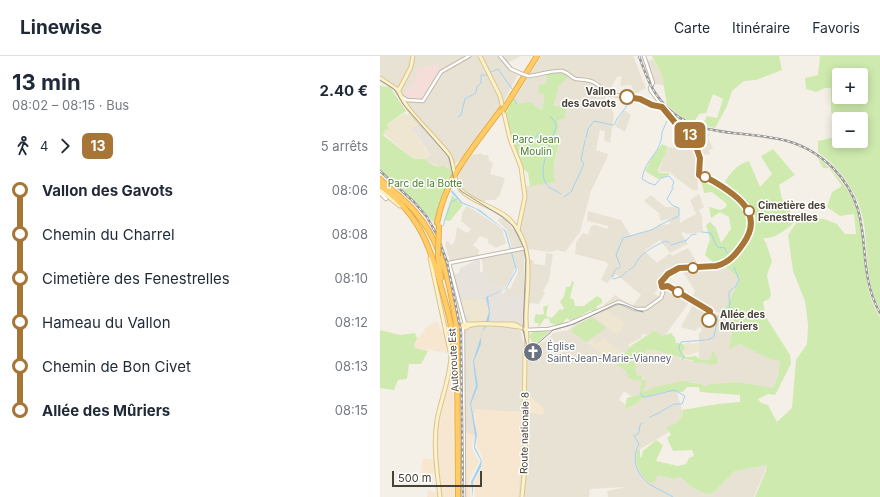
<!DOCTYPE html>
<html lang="fr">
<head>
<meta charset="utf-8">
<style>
	:root { --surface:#fff; --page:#f2f2f3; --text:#1f2937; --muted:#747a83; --line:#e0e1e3 }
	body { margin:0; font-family:Inter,sans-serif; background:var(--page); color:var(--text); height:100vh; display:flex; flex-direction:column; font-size:15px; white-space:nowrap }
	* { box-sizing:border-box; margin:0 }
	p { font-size:13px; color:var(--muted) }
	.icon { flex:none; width:22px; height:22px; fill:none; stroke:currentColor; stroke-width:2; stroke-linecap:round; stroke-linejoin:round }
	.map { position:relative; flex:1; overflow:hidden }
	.sheet { display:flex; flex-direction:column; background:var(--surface); width:380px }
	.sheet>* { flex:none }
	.badge { padding:0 8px; border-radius:6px; font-size:14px; line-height:26px }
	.fabs { position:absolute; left:452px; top:12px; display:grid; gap:8px }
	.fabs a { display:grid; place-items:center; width:36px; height:36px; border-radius:4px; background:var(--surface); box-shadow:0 2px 10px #0003; font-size:20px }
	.scale { position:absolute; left:12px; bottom:10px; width:90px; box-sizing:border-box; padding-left:4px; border:2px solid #484136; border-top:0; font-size:11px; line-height:14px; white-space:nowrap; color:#484136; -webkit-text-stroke:3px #fff; paint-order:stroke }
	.map>.badge { position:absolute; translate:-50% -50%; box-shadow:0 0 0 2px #fff }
	.legs { display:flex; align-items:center; gap:6px; height:44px; padding:0 12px; font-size:13px }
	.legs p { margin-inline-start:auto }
	.overview { display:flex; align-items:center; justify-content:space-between; height:68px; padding:0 12px }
	h1 { font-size:22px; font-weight:700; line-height:30px }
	ul { padding:0 12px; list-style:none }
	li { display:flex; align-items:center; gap:14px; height:44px; font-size:15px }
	li i { display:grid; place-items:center; width:6px; height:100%; margin:0 5px; background:currentColor }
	li i::after { content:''; width:10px; height:10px; margin:-5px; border:3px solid; border-radius:50%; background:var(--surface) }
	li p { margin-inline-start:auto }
	li:first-child i { background:linear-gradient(#0000 50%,currentColor 0) }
	li:last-child i { background:linear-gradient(currentColor 50%,#0000 0) }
	header { display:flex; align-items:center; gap:24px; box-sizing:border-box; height:56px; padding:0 20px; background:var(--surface); border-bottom:1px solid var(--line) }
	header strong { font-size:19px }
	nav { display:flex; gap:22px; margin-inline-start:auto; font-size:14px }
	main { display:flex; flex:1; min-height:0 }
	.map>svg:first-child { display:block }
</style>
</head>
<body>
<header>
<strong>Linewise</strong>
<nav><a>Carte</a><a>Itinéraire</a><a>Favoris</a></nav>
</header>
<main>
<section class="sheet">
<div class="overview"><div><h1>13 min</h1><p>08:02 – 08:15 · Bus</p></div><b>2.40 €</b></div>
<div class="legs"><svg class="icon" aria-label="walk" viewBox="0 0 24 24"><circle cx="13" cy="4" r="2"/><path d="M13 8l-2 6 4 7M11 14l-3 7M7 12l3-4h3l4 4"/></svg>4<svg class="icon" aria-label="forward" viewBox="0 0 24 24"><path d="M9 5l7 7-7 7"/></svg><b class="badge" style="background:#a77535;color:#fff">13</b><p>5 arrêts</p></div>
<ul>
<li><i style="color:#a77535"></i><b>Vallon des Gavots</b><p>08:06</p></li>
<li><i style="color:#a77535"></i><span>Chemin du Charrel</span><p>08:08</p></li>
<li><i style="color:#a77535"></i><span>Cimetière des Fenestrelles</span><p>08:10</p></li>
<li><i style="color:#a77535"></i><span>Hameau du Vallon</span><p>08:12</p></li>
<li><i style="color:#a77535"></i><span>Chemin de Bon Civet</span><p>08:13</p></li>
<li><i style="color:#a77535"></i><b>Allée des Mûriers</b><p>08:15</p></li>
</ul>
</section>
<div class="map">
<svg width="500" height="441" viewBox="0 0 500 441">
	<rect width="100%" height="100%" fill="#f4f0e7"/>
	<!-- residential -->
	<g fill="#e8e2d5" fill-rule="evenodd">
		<path d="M0,0H141L125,8L139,17L121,50L84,101L68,113L47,106L45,103L50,99L45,91L54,85L23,46L17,35L0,23Z"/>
		<path d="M161,0H253L266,32L255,38L251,29L240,30L242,20L237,21L224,45H227L234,58L230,87L224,84L225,75L220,74L216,94L228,98L227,102L211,135L200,176L185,196L177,194L170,196L148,193L144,194V238H123L127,232L130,233L138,217V212H135L132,220L126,230L109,231V216H103L102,202L105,199L132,193L127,174L118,165L119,162L124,163L133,173L140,175L146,143V130L176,126L173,114L177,97L176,86L179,71L178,64L185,51H174L179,30L187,16L175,13L149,19Z"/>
		<path d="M273,3L282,19L284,29L275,28L267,5Z"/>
		<path d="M167,16L166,29H159L164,37L163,49L160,54L150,47L140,49L137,47L133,40L148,20Z"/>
		<path d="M244,54L251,59L245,76L235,70Z"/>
		<path d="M319,73L330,78L328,82L333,93L329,94L330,98L324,99L322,102H320L314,82Z"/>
		<path d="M301,74L311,82L317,93L319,104L317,116L318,134H313L308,131L289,116H279L285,97L289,91L293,92Z"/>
		<path d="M102,97L103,99H108L109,105L113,107L110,118L125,122L120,139L115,144H106L103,147L89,139L80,129L78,123L80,115L91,99Z"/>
		<path d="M319,138L324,151L319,154L322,161L323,176L307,178L304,176L301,177L308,188L290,197L292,200L308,192L319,210L299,211L289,214L278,226L280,235L277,234L274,237L282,243L285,240V232L288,231L310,245L315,235L301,213L314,214L343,209L357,220L359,226L342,258L330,253L329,255L354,265L351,293L358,288L400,305L398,320L393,333L357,326L329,328V330H324L322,328L313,326L265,337L263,334L265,326L261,320L255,319L257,313L255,310L256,305L268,294L282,295L297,302L317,306L329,307L338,303L334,296L332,303L319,304V278L322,273L319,271L315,275L301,271L314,247L310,245L284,281L262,278L261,282L248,289L251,292L237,306L254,323L262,325V338L252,341L244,335L239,344L245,348L244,354L258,347L262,342L284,336H297L303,358L299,365L295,369L286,371L289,376L257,395L256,400L277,418L291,422L300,421L313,432L334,436L355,415L386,409L385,415L374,441H228L227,435L247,431L210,433L209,441H138L140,368L142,369L95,353L94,362L98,381L83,376L86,342L85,274L94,270L136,271L141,276L144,290L150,293L167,284L173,277L188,274L193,270L225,254L224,249L235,239L252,250L261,239L236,218L227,227L221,224L228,209L226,206L195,198L196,186L203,177L208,179L211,170L215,169L227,173L229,170L207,165L208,155L241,164L251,180L268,175L280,169L290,168L289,163L280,165L279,157L264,145L271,139L285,151H299L300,167L316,158L310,144ZM280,184L290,197L277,207L264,195Z"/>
		<path d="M86,150L94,154L122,173L126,187L116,192L108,187V183L100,180L93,189L99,194L98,199L70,205L65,187L67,185L72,189L75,185L77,171L87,177L91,173L95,176L81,165L82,157Z"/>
		<path d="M166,197L173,198L169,224L163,236H165L159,248L148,247V204H153L154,208L165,209Z"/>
	</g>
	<!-- commercial -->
	<g fill="#f7e7d1">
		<path d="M55,266H58L60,273L65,276L68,297L35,292L33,290L36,283L45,275L44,273Z"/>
		<path d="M73,317L74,441H47L48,435L60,436L59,418L41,417L43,402L55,404L57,401V380L60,358L70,318Z"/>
		<path d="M146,337L164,353L163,359L146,356Z"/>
		<path d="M95,353L142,356V369H140L142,405L138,441H95L94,427L102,411L103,402L97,391Z"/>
		<path d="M83,376L94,379L92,392L99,406L89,424L91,441H83Z"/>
	</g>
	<!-- industrial -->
	<g fill="#e7e2dc">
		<path d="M39,68L54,85L45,91L32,72Z"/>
		<path d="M97,204H100V216H109V231L126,230L121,235L123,238H144L142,270L133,267L85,266L74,218L79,217L80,212Z"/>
	</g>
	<!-- education -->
	<g fill="#eee6d0">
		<path d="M25,57L27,59L29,58L38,68L32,72L50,100L43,104L31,101L2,76L9,72L7,68Z"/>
		<path d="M104,243L109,255L107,265L89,267L90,260L83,259L80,244Z"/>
		<path d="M226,254L244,267L243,271L237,279L214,260Z"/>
		<path d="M223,281L244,299L234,307L207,287L212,283L217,288Z"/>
		<path d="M310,286L311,288L318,287L320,295L309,299L301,298L300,290Z"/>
	</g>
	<!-- medical -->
	<path fill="#f5deda" d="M59,8L58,18L42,44L28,43L24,40V38L38,19L36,12Z"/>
	<!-- green -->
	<g fill="#cfeaae" fill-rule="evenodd">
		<path d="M272,0H399L402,14L376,24L364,25L352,35L347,50L335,72L322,69L327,60L337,62L343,43L333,38L326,57L319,58L314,66L304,63L287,49L282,19Z"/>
		<path d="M440,0H500V253C486,229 488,202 485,175C482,143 464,115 438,96V85L456,81L451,55V32H445L436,36L426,33L425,22L438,19ZM459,19H481V41H459ZM459,63H481V85H459Z"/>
		<path d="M167,16H182L189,20L179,30L174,50L186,51L185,62L178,64L179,71L176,86L178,87C177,103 170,110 176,126L150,130L148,117C137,110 129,73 126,59V57L132,47L127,55L125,53L133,40L138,48L150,46L161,54L163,49L164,38L158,37L159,29L166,28Z"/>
		<path d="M0,30L10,31L26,55L7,68L9,72L3,76L4,80L31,101L36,103H45C49,108 58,112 64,110L68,113L71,111L72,120L62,143L56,169L34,144L0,114Z"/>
		<path d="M292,57L317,72L313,78L302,72L291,60Z"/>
		<path d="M282,88L288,91L278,114L279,117H289V119L278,123L265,115L271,103Z"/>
		<path d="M393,93L415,119L399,129L402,143L408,147L413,168C405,174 393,184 383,182L386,187L392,205L387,219L391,239L389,243L383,246L386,261L410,299L411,308L395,339L388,338L378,343L381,347L388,349L397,366L386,409L355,415L334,436L326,438L313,432L300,421L295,423L277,419L276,425L270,427C259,418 255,409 257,395L260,393V401L261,402L263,395L276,384L283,389L276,405L298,410L306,408L309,402L314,400L312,394L293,395L287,382L291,379L286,371C295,369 298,367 303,358L302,354L338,348L360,346V339L320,336L319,331H307L303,336H284L262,342L258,347L244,354L247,342L261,338L260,333L262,325L249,323L246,315L237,309V306L252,289L274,275L283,280L291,277L295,282L296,287L303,288L305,292L302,296C306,304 310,300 316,300L320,304L331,303L332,296H334L338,303L336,308C329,310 322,305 314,307L312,304C295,303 285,294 268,294L256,305C255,310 257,314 256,319L262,320V323L267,326L263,334L265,336L274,331L302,325L322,328L324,330H328L329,328L357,326L393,332L398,320L400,305L392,304L359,288L349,294L354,266L342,258L359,226L357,220L343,209L360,197L373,179L371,178L373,175L371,156H373L374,152L369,151L362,141L345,126C352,115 356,109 369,105L380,131L392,118L381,100Z"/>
		<path d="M437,101C460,119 477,142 482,172C487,205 481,230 500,261V441H375L386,415L387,400L397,366L412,352L416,304L427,288L428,269L425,245L413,215L408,179L419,163L425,161L444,163L457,168L465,178H476L474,158L460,160L447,151L452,136L462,130L449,112H443Z"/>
		<path d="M321,124L330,129L333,127C353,138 373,152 368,177C353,189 356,204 335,208L325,199L330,183L326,169L330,166L336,172L341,187L351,173L349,161L340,156L331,162L329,151L340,154L345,152L347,148L332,136L324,137Z"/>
		<path d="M72,139L83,149L70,165L64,164Z"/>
		<path d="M192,225L194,226L190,242L194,244L195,250H204L217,240L222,243V247L216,251L217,253L212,256L211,254L191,265L187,262L180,270L170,267L169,262L164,263L159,271L158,270L159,267H155L154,264L156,257L158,259L164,258L163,251L168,249L166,260L172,262L180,253L183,254L184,252L180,246L184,240L186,231H190Z"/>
		<path d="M212,261L226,272L206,286L191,275L194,271Z"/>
		<path d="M0,274L20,279L35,277L37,282L34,289L35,292L48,295L41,308H29L27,323L18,324L14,334L0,332Z"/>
		<path d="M157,274L169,276L155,289V286H152L149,280L151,277Z"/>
	</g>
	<!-- water -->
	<path fill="#a1d2f4" d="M72,134L82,146L100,154L126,175L137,214L126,233L108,241L110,256L109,265L101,279V288L94,305L98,330L91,348L97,379L95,391L102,405L101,411L93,426V441L91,426L101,405L94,392L95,379L90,347L96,330L93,305L109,256L106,241L125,233L136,214L125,176L122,172L96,153L81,147L71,136Z"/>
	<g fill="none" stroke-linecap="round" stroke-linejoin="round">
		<!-- stream -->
		<g stroke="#a1d2f4" stroke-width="1">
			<path d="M111,16L118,13L132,33"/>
			<path d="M96,36L97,31L101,27V19H108"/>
			<path d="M85,43L96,37"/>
			<path d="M134,43L137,48"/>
			<path d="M270,49L279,52"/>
			<path d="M170,60L175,66L176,71C172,86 153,119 170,132C173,134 178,135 181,138"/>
			<path d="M78,61L81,59L85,43"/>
			<path d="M237,63L252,43H256"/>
			<path d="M234,69L237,63"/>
			<path d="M282,76L287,65"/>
			<path d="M206,82L208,73L214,65L233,69"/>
			<path d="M147,92L159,77"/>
			<path d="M269,127L262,123C265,102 282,97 282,77"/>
			<path d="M269,127L275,129L281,122L289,120L294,126L292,131"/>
			<path d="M184,141L191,136L204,108L201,104L205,84"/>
			<path d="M292,163L299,160V152L292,149L287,143L293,132"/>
			<path d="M63,170L71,146L77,143"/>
			<path d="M278,170L290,164"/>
			<path d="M54,172H55"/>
			<path d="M51,173H52"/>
			<path d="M322,176L331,177L336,189L339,192L344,191L347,197"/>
			<path d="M291,189L307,184L311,179L316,178"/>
			<path d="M240,209L236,199L243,182L271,174L277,171"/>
			<path d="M354,211L359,224L355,232"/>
			<path d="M249,214C256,211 256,205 261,200C267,194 278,188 286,185L289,187"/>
			<path d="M232,221L235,214L240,211"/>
			<path d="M233,223L241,221L247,215"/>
			<path d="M349,244V236L353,232"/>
			<path d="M341,259L349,253L350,245"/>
			<path d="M327,284L334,281L338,260"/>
			<path d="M302,304L304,301C300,296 297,292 301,286L325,284"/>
			<path d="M260,337L263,341H266L294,334L305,340L302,348H294L282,355"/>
			<path d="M270,361L281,356"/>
			<path d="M259,376L260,369L262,367"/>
			<path d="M259,377L254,380L259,388C251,403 256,417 268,427"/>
			<path d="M269,428L293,441"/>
		</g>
		<defs>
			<g id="tertiary">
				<path d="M120,0L131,13L140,17"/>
				<path d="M264,0L273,27L270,32L271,35L297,69L313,82L320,102L319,119C323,122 329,122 333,125C353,136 384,157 367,184C360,194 352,205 341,209C321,216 290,203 279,227L283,237L281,242"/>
				<path d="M148,20C160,19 171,14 182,15C188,16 191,22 196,23C214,24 215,26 228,38L257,42L272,49L282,51"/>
				<path d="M22,41L27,44L43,45L61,16L89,0"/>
				<path d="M0,137L6,143"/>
				<path d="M267,252L281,242"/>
				<path d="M85,268L69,207L145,192"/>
				<path d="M83,272L84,441"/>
				<path d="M146,274L169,273L188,268L239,246L255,253H265"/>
			</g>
			<g id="secondary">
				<path d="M100,0L120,40L130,83L141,111L145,141L138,174"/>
				<path d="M0,22L18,34"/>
				<path d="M18,33C25,54 46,71 60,88C64,92 69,97 71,103C75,113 73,125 81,134C93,147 114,150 128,162C156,188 147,226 146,260C146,273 148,286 146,299"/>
				<path d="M19,34L31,11L33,0"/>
				<path d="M0,134L20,150"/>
				<path d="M50,202L71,300C70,322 61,343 57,364C53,389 57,415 60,441"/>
				<path d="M139,271C126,269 95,264 85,272L82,270L84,268H134L146,274"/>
				<path d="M68,272L78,270"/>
				<path d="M142,441L146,399L144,370L145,297"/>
			</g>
			<g id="motorway">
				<path d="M125,51L157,0"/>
				<path d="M0,123C12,135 26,144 36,157C62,186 71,232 76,269"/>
				<path d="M0,129C35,156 47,181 59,223C63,238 68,254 71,270"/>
				<path d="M57,167C66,119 95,90 122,52"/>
				<path d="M58,201L61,222"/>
				<path d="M77,272L78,441"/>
				<path d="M72,273L75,313"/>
			</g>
		</defs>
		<!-- tertiary casing -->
		<use href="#tertiary" stroke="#c0b8a9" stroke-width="4.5"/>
		<!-- secondary casing -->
		<use href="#secondary" stroke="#d6c595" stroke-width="5"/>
		<!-- motorway casing -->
		<use href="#motorway" stroke="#e4a231" stroke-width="6"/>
		<!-- tertiary -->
		<use href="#tertiary" stroke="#fff" stroke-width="2.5"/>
		<!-- secondary -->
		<use href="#secondary" stroke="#fff1c6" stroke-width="3"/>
		<!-- motorway -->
		<use href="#motorway" stroke="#ffcc67" stroke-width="4.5"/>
		<!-- tram -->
		<path stroke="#979797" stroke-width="1" d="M0,24L14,33L23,48L69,101L74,124L81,135L121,160L133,170L144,192L146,203L143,274L147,291H154L173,274L194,268L236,248C244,247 254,254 263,256"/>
		<defs>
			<g id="rail">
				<path d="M259,0C264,13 268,27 276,38C307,84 354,73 399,83C420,87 439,98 454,113C499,160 472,207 500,257"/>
				<path d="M0,115L34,146L47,161L57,179L67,206L81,276L83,441"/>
			</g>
		</defs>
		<!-- rail casing -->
		<use href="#rail" stroke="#979797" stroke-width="2.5"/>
		<!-- rail -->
		<use href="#rail" stroke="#fff" stroke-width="1" stroke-dasharray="3" stroke-linecap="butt"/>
		<defs>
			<path id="tertiary-bridge" d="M140,17L148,20"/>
			<g id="motorway-bridge">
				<path d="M122,55L125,51"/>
				<path d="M58,200L59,169"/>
				<path d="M76,269L77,272"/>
				<path d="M71,270L72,273"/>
			</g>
		</defs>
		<!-- tertiary-bridge casing -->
		<use href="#tertiary-bridge" stroke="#c0b8a9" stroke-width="4.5" stroke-linecap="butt"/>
		<!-- motorway-bridge casing -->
		<use href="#motorway-bridge" stroke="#e4a231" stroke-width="6" stroke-linecap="butt"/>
		<!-- tertiary-bridge -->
		<use href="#tertiary-bridge" stroke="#fff" stroke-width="2.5"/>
		<!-- motorway-bridge -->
		<use href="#motorway-bridge" stroke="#ffcc67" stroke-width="4.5"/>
	</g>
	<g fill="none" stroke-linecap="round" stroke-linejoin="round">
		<defs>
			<path id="line-1" d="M247,41L260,43L272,49L282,51L297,69L313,82L320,102L319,119C323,122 328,122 333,125C357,139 385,158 363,188C356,198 349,207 336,210L299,212L288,218L281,226L282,231L288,230L330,255L329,264"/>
		</defs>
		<!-- line-1 casing -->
		<use href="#line-1" stroke="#fff" stroke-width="9"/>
		<!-- line-1 -->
		<use href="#line-1" stroke="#a77535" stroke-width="6"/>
	</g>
	<!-- icons -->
	<defs>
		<symbol id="church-disc" viewBox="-11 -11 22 22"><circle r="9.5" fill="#6b7280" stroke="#fff"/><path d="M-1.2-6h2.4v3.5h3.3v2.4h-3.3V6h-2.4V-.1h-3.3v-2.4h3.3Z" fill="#fff"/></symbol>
	</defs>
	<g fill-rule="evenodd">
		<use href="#church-disc" x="142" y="285" width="22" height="22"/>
	</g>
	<!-- markers -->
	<g fill="#fff" stroke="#a77535" stroke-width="2">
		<circle cx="247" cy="41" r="7"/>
		<circle cx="325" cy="121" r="5"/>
		<circle cx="369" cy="155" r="5"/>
		<circle cx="313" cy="212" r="5"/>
		<circle cx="298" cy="236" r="5"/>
		<circle cx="329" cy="264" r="7"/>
	</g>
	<g text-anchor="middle" stroke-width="3" stroke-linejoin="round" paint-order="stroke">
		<!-- stop labels -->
		<g font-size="10" font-weight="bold" fill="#484136" stroke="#fff" text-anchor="start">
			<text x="236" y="39" text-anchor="end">Vallon<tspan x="236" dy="12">des Gavots</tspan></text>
			<text x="378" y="153">Cimetière des<tspan x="378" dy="12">Fenestrelles</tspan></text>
			<text x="340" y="262">Allée des<tspan x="340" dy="12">Mûriers</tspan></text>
		</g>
		<!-- park labels -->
		<g font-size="10" fill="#477d26" stroke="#fff">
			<text x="156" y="87">Parc Jean<tspan x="156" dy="12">Moulin</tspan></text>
			<text x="45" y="131">Parc de la Botte</text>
		</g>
		<!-- worship labels -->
		<g font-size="10" fill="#5b616d" stroke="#fff" text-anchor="start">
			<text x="167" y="294">Église<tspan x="167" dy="12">Saint-Jean-Marie-Vianney</tspan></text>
		</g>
		<!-- street labels -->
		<g font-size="10" fill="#484136" stroke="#fff">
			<text transform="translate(73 304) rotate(-93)" y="4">Autoroute Est</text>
			<text transform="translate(144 377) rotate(-89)" y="4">Route nationale 8</text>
		</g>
	</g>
</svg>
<div class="fabs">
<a>+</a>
<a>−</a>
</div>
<div class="scale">500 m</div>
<b class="badge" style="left:310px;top:79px;background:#a77535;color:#fff">13</b>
</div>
</main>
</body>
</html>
